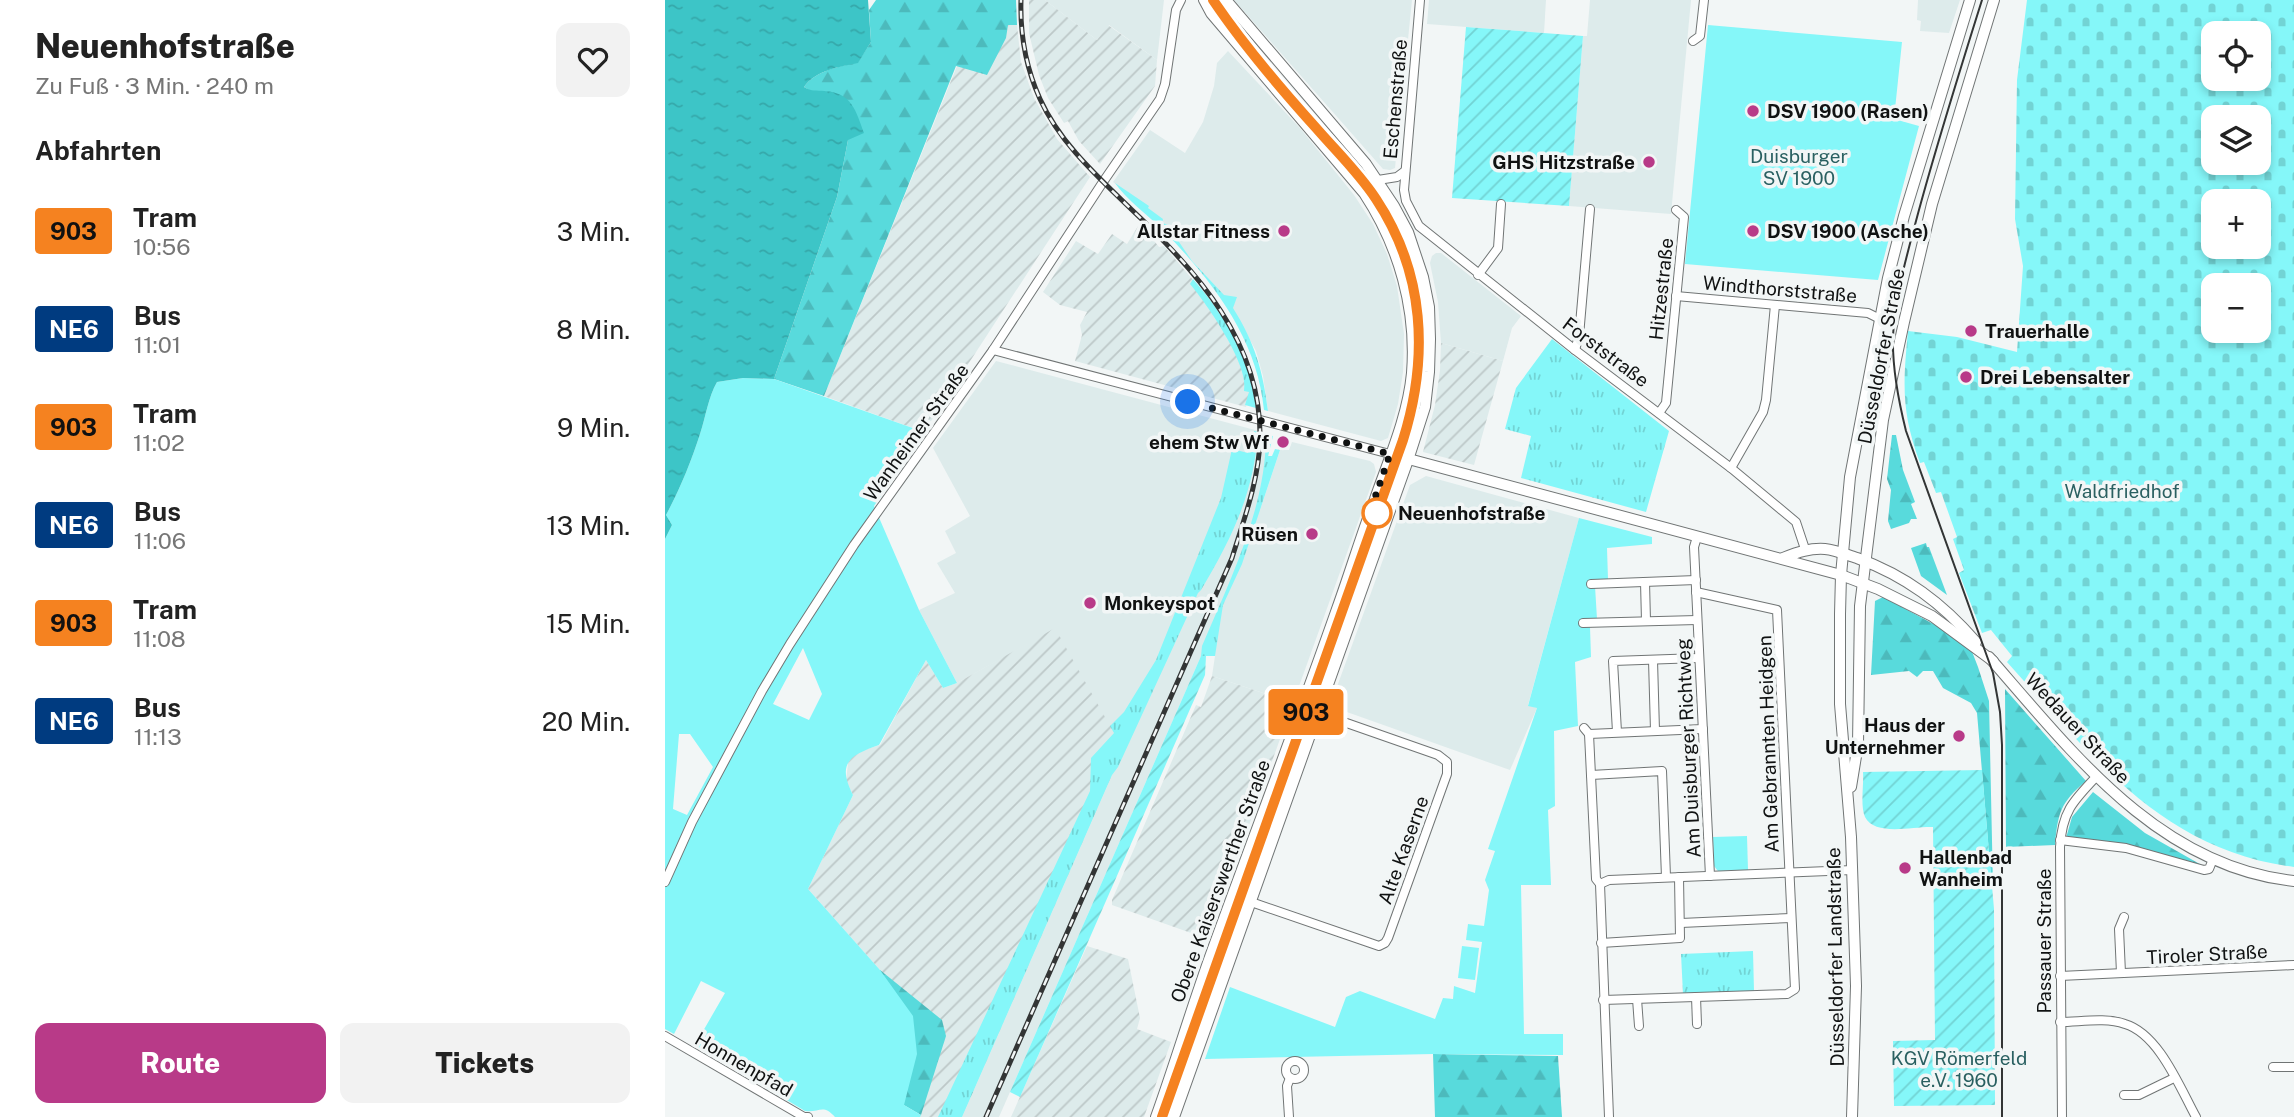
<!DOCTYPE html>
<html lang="de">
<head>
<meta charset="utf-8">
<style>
	:root { --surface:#fff; --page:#f2f2f2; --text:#222; --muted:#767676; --accent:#b83a88 }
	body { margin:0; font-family:"Public Sans",sans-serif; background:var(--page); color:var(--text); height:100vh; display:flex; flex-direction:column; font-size:26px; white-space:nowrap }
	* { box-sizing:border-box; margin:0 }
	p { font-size:23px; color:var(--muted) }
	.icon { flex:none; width:38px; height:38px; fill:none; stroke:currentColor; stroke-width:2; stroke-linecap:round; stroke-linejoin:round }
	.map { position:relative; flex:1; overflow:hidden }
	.details { display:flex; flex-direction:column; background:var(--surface); width:665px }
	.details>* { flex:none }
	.badge { padding:0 14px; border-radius:5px; font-size:24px; line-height:46px }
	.controls { position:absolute; left:1536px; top:21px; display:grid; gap:14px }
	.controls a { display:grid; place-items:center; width:70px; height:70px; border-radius:14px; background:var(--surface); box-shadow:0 4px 10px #0003; font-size:35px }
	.you { position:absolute; width:35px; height:35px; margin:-18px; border:5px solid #fff; border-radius:50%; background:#1a73e8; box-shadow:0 0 0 10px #1a73e833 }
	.map>.badge { position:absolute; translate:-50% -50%; box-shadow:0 0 0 4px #fff }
	h2 { padding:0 35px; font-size:26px; line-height:63px }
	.round { display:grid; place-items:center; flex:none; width:74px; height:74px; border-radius:14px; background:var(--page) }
	.head { display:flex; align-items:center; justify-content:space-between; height:119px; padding:0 35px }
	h1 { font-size:33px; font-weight:800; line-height:52px }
	.button { display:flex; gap:14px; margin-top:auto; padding:14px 35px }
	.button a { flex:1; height:80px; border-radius:14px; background:var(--accent); color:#fff; font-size:28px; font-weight:800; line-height:80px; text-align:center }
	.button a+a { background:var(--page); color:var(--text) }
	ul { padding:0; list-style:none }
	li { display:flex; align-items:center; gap:21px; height:98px; padding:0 35px }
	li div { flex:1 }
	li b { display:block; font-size:26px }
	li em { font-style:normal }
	li .badge { min-width:77px; font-weight:700; text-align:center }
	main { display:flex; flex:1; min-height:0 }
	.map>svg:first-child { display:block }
</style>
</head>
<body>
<main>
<section class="details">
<div class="head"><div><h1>Neuenhofstraße</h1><p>Zu Fuß · 3 Min. · 240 m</p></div><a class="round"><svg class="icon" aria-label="heart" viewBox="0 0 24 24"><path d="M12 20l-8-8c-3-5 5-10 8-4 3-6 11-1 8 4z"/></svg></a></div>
<h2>Abfahrten</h2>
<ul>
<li><span class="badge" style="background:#f58220;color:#111">903</span><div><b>Tram</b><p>10:56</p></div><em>3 Min.</em></li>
<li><span class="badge" style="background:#003b80;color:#fff">NE6</span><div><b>Bus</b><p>11:01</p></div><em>8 Min.</em></li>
<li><span class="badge" style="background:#f58220;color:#111">903</span><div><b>Tram</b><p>11:02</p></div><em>9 Min.</em></li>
<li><span class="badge" style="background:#003b80;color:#fff">NE6</span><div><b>Bus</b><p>11:06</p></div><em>13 Min.</em></li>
<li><span class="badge" style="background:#f58220;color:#111">903</span><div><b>Tram</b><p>11:08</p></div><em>15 Min.</em></li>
<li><span class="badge" style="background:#003b80;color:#fff">NE6</span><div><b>Bus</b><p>11:13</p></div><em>20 Min.</em></li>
</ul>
<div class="button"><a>Route</a><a>Tickets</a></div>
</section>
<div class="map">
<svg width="1629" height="1117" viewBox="0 0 1629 1117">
	<defs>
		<pattern id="industrial-furrows" width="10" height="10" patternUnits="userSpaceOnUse" patternTransform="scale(1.75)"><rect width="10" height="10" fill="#ddebeb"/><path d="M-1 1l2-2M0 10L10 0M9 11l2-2" fill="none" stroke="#bdc8c8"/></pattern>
		<pattern id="grass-tufts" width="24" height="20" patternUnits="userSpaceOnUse" patternTransform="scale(1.75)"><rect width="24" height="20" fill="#85f7f9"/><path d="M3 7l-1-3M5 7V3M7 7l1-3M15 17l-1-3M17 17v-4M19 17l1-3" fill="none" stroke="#72d3d4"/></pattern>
		<pattern id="forest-firs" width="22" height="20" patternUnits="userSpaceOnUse" patternTransform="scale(1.75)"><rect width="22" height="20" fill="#58dadc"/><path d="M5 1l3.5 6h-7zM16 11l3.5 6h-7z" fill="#4cbabc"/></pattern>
		<pattern id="cemetery-stones" width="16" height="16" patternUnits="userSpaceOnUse" patternTransform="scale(1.75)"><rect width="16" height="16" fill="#85f7f9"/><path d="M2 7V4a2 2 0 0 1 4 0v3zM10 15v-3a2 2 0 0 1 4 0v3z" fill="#72d3d4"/></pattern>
		<pattern id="garden-furrows" width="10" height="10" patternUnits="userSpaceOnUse" patternTransform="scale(1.75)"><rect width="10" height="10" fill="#85f7f9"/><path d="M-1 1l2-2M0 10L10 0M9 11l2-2" fill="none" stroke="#72d3d4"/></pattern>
		<pattern id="water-ripples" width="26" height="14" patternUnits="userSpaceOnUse" patternTransform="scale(1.75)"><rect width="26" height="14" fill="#3dc5c7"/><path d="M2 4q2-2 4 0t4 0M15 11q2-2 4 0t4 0" fill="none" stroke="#35a8aa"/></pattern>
	</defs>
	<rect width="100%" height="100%" fill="#f2f6f6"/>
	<!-- built -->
	<g fill="#ddebeb">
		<path d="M380,0H499L492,60L444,25L432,40Z"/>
		<path d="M569,0H747L730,168L725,170L718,169Z"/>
		<path d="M764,0H881L879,33L762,24Z"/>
		<path d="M925,0H1026L1006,214L904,206L918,36H922Z"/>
		<path d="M1253,0H1295L1284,33L1255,31L1256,21L1252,20Z"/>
		<path d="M563,51L635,128L689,195L708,224L722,254L732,286L739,334L738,372L733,404L723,438L716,441L603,411L598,376L591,351L566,305L484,212L448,182L485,130L520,153L538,122L549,86L552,63Z"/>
		<path d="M771,253H776L856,316L847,328L838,361L776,343L773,302L765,263L767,256Z"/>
		<path d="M331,361L605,434L603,466L595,510L615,450H624L627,442L705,461L709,464L711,472L628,703L547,676L550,656H536L334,1117H297L447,775L390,629L292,683L254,610L290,593L272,563L291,553L280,531L305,516L268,448Z"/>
		<path d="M761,476L914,518L863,705L872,708L845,770L665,706L745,485Z"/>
	</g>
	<!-- industrial -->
	<g fill="url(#industrial-furrows)">
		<path d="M364,0H380L432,40L443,25L492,60L490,86L435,164L414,141L403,121L399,123L383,98L374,75L364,33Z"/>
		<path d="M343,24L352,25L356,62L369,98L392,139L425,177L259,432L159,396L292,66Z"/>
		<path d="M475,223L494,247L499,246L528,280L526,283L548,308L572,355L585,392L581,407L410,361L417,335L415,325L422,312L395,305L378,292L411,241L433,254L447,234L462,244Z"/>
		<path d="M776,343L838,361L809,465L758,452L770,405L775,370Z"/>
		<path d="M390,628L449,733L447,775L297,1117H255L248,1016L215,970L143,889L188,795L181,781L183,763L189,753L215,745L261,660L278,688L292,683Z"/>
		<path d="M547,676L628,703L543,939L447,905V900L531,705L536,707Z"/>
		<path d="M422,946L463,959L475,1018L472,1029L506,1042L479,1117H346Z"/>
	</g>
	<!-- grass -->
	<g fill="url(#grass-tufts)">
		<path d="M450,183L484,206L483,208L498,219L497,223L504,225L502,232L512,239L527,261L559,295L572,297L568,308C590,343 598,371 603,411L599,410C592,337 546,279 496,228C481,214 461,199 450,183Z"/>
		<path d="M528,279C560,316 586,358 591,408L580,405L584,392L579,391C585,366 542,304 525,284Z"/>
		<path d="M887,339L1004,431L981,512L856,478L866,436L840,429L851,388Z"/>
		<path d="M589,431L593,432C589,493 567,538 536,590L533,593L453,767L447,775L297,1117H273L425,791L426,758L449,733L445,726L459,712L491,660L556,498L567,449L583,453Z"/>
		<path d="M601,435L608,436L603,456H607L610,449L615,450L577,564L558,605L550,656H536L537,646C565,580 601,508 601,435Z"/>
		<path d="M1088,951L1089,991L1018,994L1016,954Z"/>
	</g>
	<!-- forest -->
	<g fill="url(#forest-firs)">
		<path d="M211,0H351L352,25H343L341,38L322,75L291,66L159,396L109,379L172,197L183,140L161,91H146L139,87C151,70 174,67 193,62L206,42L204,10Z"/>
		<path d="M1227,435H1231L1238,470L1250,502L1246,504L1252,519H1246L1244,523L1226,529L1223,521L1226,490L1222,479Z"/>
		<path d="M1261,543L1262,547H1264L1282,595L1256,576L1246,548Z"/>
		<path d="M1218,597L1274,627L1306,649L1313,667L1324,701L1328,887L1327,888L1312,713L1306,703L1278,688L1268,671H1258L1252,677L1244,671L1206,675L1210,601Z"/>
		<path d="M1340,689L1421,781C1395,803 1393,813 1390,845L1341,847Z"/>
		<path d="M1428,792L1480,833L1540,867L1401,838L1407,817Z"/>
		<path d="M215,970L277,1020L281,1036L256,1115L142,1049L198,983Z"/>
		<path d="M768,1054L893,1056L897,1117H770Z"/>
	</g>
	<!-- cemetery -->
	<path fill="url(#cemetery-stones)" fill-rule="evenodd" d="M1362,0H1629V867C1496,850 1425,754 1342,662L1347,656L1326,630L1317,633L1294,573L1299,570L1288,539L1292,537L1276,492L1271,493L1259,462L1255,463C1236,412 1238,384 1243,331L1292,337L1352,352L1358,266L1350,219L1352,80ZM1549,33H1594V79H1549ZM1549,117H1594V163H1549ZM1549,201H1594V247H1549ZM1549,285H1594V331H1549Z"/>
	<!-- park -->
	<g fill="#85f7f9" fill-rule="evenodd">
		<path d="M1043,25L1237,42L1229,119L1254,126L1213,280L1020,264Z"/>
		<path d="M78,378L109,379L259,432L209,506L254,610L292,683L278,688L261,660L214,745C186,755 171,762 188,795L143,889L215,970L248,1016L252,1054L239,1105L256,1115L255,1117H170C158,1103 154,1113 140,1111L30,1045L60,993L36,981L9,1034L0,1029V539L7,525L1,515C15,489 26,462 35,434C41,416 43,398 52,382ZM138,648L157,694L144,720L108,704ZM14,734H25L48,767L22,815L8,809Z"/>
		<path d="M914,518L987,537V544L942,548L943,579L930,586L932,619L925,627L926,657L910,662L913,726L889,731L890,806L883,810L886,885H856L859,1034H898V1055L768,1054L540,1059L565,987L670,1027L681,997L695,991L770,1019L778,998L788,999L789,986L810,993L817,942L801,940L803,924L819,926L824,890L820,880L830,851L823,849L872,708L863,706Z"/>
		<path d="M1082,836L1083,870L1053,871L1049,866L1048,837Z"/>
		<path d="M797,946L814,948L810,980L793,978Z"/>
	</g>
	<!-- garden -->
	<g fill="url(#garden-furrows)">
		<path d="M801,27L918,36L904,206L787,198Z"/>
		<path d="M536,656H541L540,675L355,1097L345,1092Z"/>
		<path d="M1317,770L1329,909L1330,1105L1229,1106L1228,1041L1270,1040L1268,827C1249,826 1210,837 1200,817C1195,805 1199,785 1198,772Z"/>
	</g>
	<!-- water -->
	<path fill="url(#water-ripples)" d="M0,0H203L206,42L193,63C174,67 151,70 139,87C147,92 151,90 160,91C187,93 191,111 199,133L183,140L172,197L109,379L78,378L52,382C43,398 41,416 35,434C26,462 15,489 1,515L7,525L0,539Z"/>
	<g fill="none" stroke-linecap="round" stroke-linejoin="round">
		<defs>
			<g id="street">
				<path d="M755,0L739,190L741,201L754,226L910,350L1066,468L1131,522L1140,549"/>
				<path d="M1028,41L1035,36L1039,0"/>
				<path d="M713,180L732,177L740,171"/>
				<path d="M813,275L833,248L836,204"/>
				<path d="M1011,296L1203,313L1215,319"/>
				<path d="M328,350L725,454"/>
				<path d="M910,350L914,336L925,209"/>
				<path d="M994,413L1001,403L1019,217L1011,210"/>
				<path d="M1066,468L1098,412L1101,400L1110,305"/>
				<path d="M1032,537L1029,547L1045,876"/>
				<path d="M980,582L981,621"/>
				<path d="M926,584L1031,580"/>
				<path d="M918,623L1032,620"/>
				<path d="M988,660L990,731"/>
				<path d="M919,728L924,734L931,879L935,884L944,1117"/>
				<path d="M952,732L948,661L1034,658"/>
				<path d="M924,734L1038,729"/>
				<path d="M926,775L997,771L1001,877"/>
				<path d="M1395,840L1461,848L1539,870L1544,869L1548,859"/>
				<path d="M0,882L27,822L97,691L125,644L189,545L328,350L438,182L495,99L500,84L511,10L516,0"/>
				<path d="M935,884L944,880L1188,870"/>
				<path d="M586,902L714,946L720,943L723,938L782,774V762L773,755L653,713"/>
				<path d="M1016,923L1126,918"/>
				<path d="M936,943L1015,938L1014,877"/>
				<path d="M1456,973L1454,929L1459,917"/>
				<path d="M1395,976L1629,965"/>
				<path d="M1031,997L1032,1024"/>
				<path d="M972,999L974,1026"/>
				<path d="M938,1000L1122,994L1130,989L1112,610L1031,592"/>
				<path d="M1395,1022C1415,1022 1440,1017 1460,1024C1494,1034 1515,1088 1531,1117"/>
				<path d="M0,1036L139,1117H143"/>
				<circle cx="630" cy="1070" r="9"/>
				<path d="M1608,1067H1629"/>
				<path d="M1459,1095H1474L1509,1078"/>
				<path d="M624,1117L622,1086L625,1078"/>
				<path d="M1397,1117L1395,847C1397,812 1408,801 1431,777"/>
			</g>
			<g id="secondary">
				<path d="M725,454L1176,575L1213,589L1267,616L1328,661"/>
				<path d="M1118,558C1133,552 1145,548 1160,549C1171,550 1182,555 1192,558C1241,576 1277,603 1311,642"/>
				<path d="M1324,657C1407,752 1494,867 1629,881"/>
				<path d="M1186,787L1193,744L1195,606L1218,420L1239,322L1267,204L1329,0"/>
				<path d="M491,1117C510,1064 526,1010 545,957C587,841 631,726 672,609C685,573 696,536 710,499C724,459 743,416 747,373C752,309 734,246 699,193L546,13L539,0"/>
				<path d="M509,1117L743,460L760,407L764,372L765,339L764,307L758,277L743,232L729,206L701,164L561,0"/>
				<path d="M1187,1117L1191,986L1186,837L1175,704V614L1176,575L1185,477L1223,278L1239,216L1305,0"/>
			</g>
		</defs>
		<!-- street casing -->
		<use href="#street" stroke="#717575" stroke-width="10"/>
		<!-- secondary casing -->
		<use href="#secondary" stroke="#717575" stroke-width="12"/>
		<!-- street -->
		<use href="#street" stroke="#fff" stroke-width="8"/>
		<!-- secondary -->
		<use href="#secondary" stroke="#fff" stroke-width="10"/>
		<!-- tram -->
		<g stroke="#333535" stroke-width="2">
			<path d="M1317,0C1294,73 1271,146 1251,221C1241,259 1230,296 1228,336C1227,368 1233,399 1241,431L1328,673L1335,712L1337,745V1117"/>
			<path d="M497,1117L738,440C764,358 760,272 711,198C694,173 672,152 652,129C615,88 579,46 548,0"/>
		</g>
		<defs>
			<path id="rail" d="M321,1117L567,558C579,519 594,480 595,439C597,343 532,271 466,209C432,176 395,143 375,99C361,68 355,33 356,0"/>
		</defs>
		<!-- rail casing -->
		<use href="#rail" stroke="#333535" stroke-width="5"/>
		<!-- rail -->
		<use href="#rail" stroke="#f2f6f6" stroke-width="2.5" stroke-dasharray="8" stroke-linecap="butt"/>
	</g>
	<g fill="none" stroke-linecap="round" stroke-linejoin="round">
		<defs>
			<path id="line" d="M497,1117L738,440C764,357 760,273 711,199C694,173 672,152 652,129C615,88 579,46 548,0"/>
		</defs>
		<!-- line casing -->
		<use href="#line" stroke="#fff" stroke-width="16"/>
		<!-- line -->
		<use href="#line" stroke="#f58220" stroke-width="10"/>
		<!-- walk -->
		<path stroke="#101212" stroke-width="7" stroke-dasharray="0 12.6" d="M523,402L725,454L706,509L712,513"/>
	</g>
	<!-- markers -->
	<g fill="#b83a88" stroke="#f2f6f6" stroke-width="2.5">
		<circle cx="1088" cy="111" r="7"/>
		<circle cx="984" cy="162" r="7"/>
		<circle cx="619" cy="231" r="7"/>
		<circle cx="1088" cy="231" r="7"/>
		<circle cx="1306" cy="331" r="7"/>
		<circle cx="1301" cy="377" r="7"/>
		<circle cx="618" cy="442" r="7"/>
		<circle cx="647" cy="534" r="7"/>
		<circle cx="425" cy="603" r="7"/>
		<circle cx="1294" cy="736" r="7"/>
		<circle cx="1240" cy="868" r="7"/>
	</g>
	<circle fill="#fff" stroke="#f58220" stroke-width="3.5" cx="712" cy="513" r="14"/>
	<g text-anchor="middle" stroke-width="7" stroke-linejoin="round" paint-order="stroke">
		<!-- street labels -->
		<g font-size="19" fill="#101212" stroke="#f2f6f6">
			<text transform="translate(730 99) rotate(-85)" y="7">Eschenstraße</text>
			<text transform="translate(996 289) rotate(-84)" y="7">Hitzestraße</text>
			<text transform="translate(1115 289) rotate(5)" y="7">Windthorststraße</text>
			<text transform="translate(941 352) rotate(37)" y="7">Forststraße</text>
			<text transform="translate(1216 356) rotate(-79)" y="7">Düsseldorfer Straße</text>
			<text transform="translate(251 432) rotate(-54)" y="7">Wanheimer Straße</text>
			<text transform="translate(1413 728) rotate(47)" y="7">Wedauer Straße</text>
			<text transform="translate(1103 744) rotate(-92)" y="7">Am Gebrannten Heidgen</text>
			<text transform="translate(1023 748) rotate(-93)" y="7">Am Duisburger Richtweg</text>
			<text transform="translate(738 850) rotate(-70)" y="7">Alte Kaserne</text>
			<text transform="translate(555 881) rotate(-70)" y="7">Obere Kaiserswerther Straße</text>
			<text transform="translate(1379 941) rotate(-90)" y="7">Passauer Straße</text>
			<text transform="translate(1542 954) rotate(-3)" y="7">Tiroler Straße</text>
			<text transform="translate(1170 957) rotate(-91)" y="7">Düsseldorfer Landstraße</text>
			<text transform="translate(79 1064) rotate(30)" y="7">Honnenpfad</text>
		</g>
		<!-- poi labels -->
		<g font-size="19" font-weight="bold" fill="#101212" stroke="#f2f6f6" text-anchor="start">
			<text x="1102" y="118">DSV 1900 (Rasen)</text>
			<text x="970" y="169" text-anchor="end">GHS Hitzstraße</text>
			<text x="605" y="238" text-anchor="end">Allstar Fitness</text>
			<text x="1102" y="238">DSV 1900 (Asche)</text>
			<text x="1320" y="338">Trauerhalle</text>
			<text x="1315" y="384">Drei Lebensalter</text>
			<text x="604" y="449" text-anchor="end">ehem Stw Wf</text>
			<text x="633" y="541" text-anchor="end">Rüsen</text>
			<text x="439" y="610">Monkeyspot</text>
			<text x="1280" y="732" text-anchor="end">Haus der<tspan x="1280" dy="22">Unternehmer</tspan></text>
			<text x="1254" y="864">Hallenbad<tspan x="1254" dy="22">Wanheim</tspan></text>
		</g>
		<!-- park labels -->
		<g font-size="19" fill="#2a6061" stroke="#f2f6f6">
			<text x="1134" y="163">Duisburger<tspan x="1134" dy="22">SV 1900</tspan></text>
			<text x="1457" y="498">Waldfriedhof</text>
			<text x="1294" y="1065">KGV Römerfeld<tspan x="1294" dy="22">e.V. 1960</tspan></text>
		</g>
		<!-- stop labels -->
		<g font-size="19" font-weight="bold" fill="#101212" stroke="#f2f6f6" text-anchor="start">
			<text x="733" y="520">Neuenhofstraße</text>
		</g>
	</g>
</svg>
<div class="controls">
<a><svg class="icon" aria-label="locate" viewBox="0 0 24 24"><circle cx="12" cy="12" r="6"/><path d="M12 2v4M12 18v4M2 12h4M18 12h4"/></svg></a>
<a><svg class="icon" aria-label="layers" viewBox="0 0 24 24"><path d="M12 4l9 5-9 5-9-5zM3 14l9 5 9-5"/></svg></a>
<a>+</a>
<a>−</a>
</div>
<div class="you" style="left:523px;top:402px"></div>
<b class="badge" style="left:641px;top:712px;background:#f58220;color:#111">903</b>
</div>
</main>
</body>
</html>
